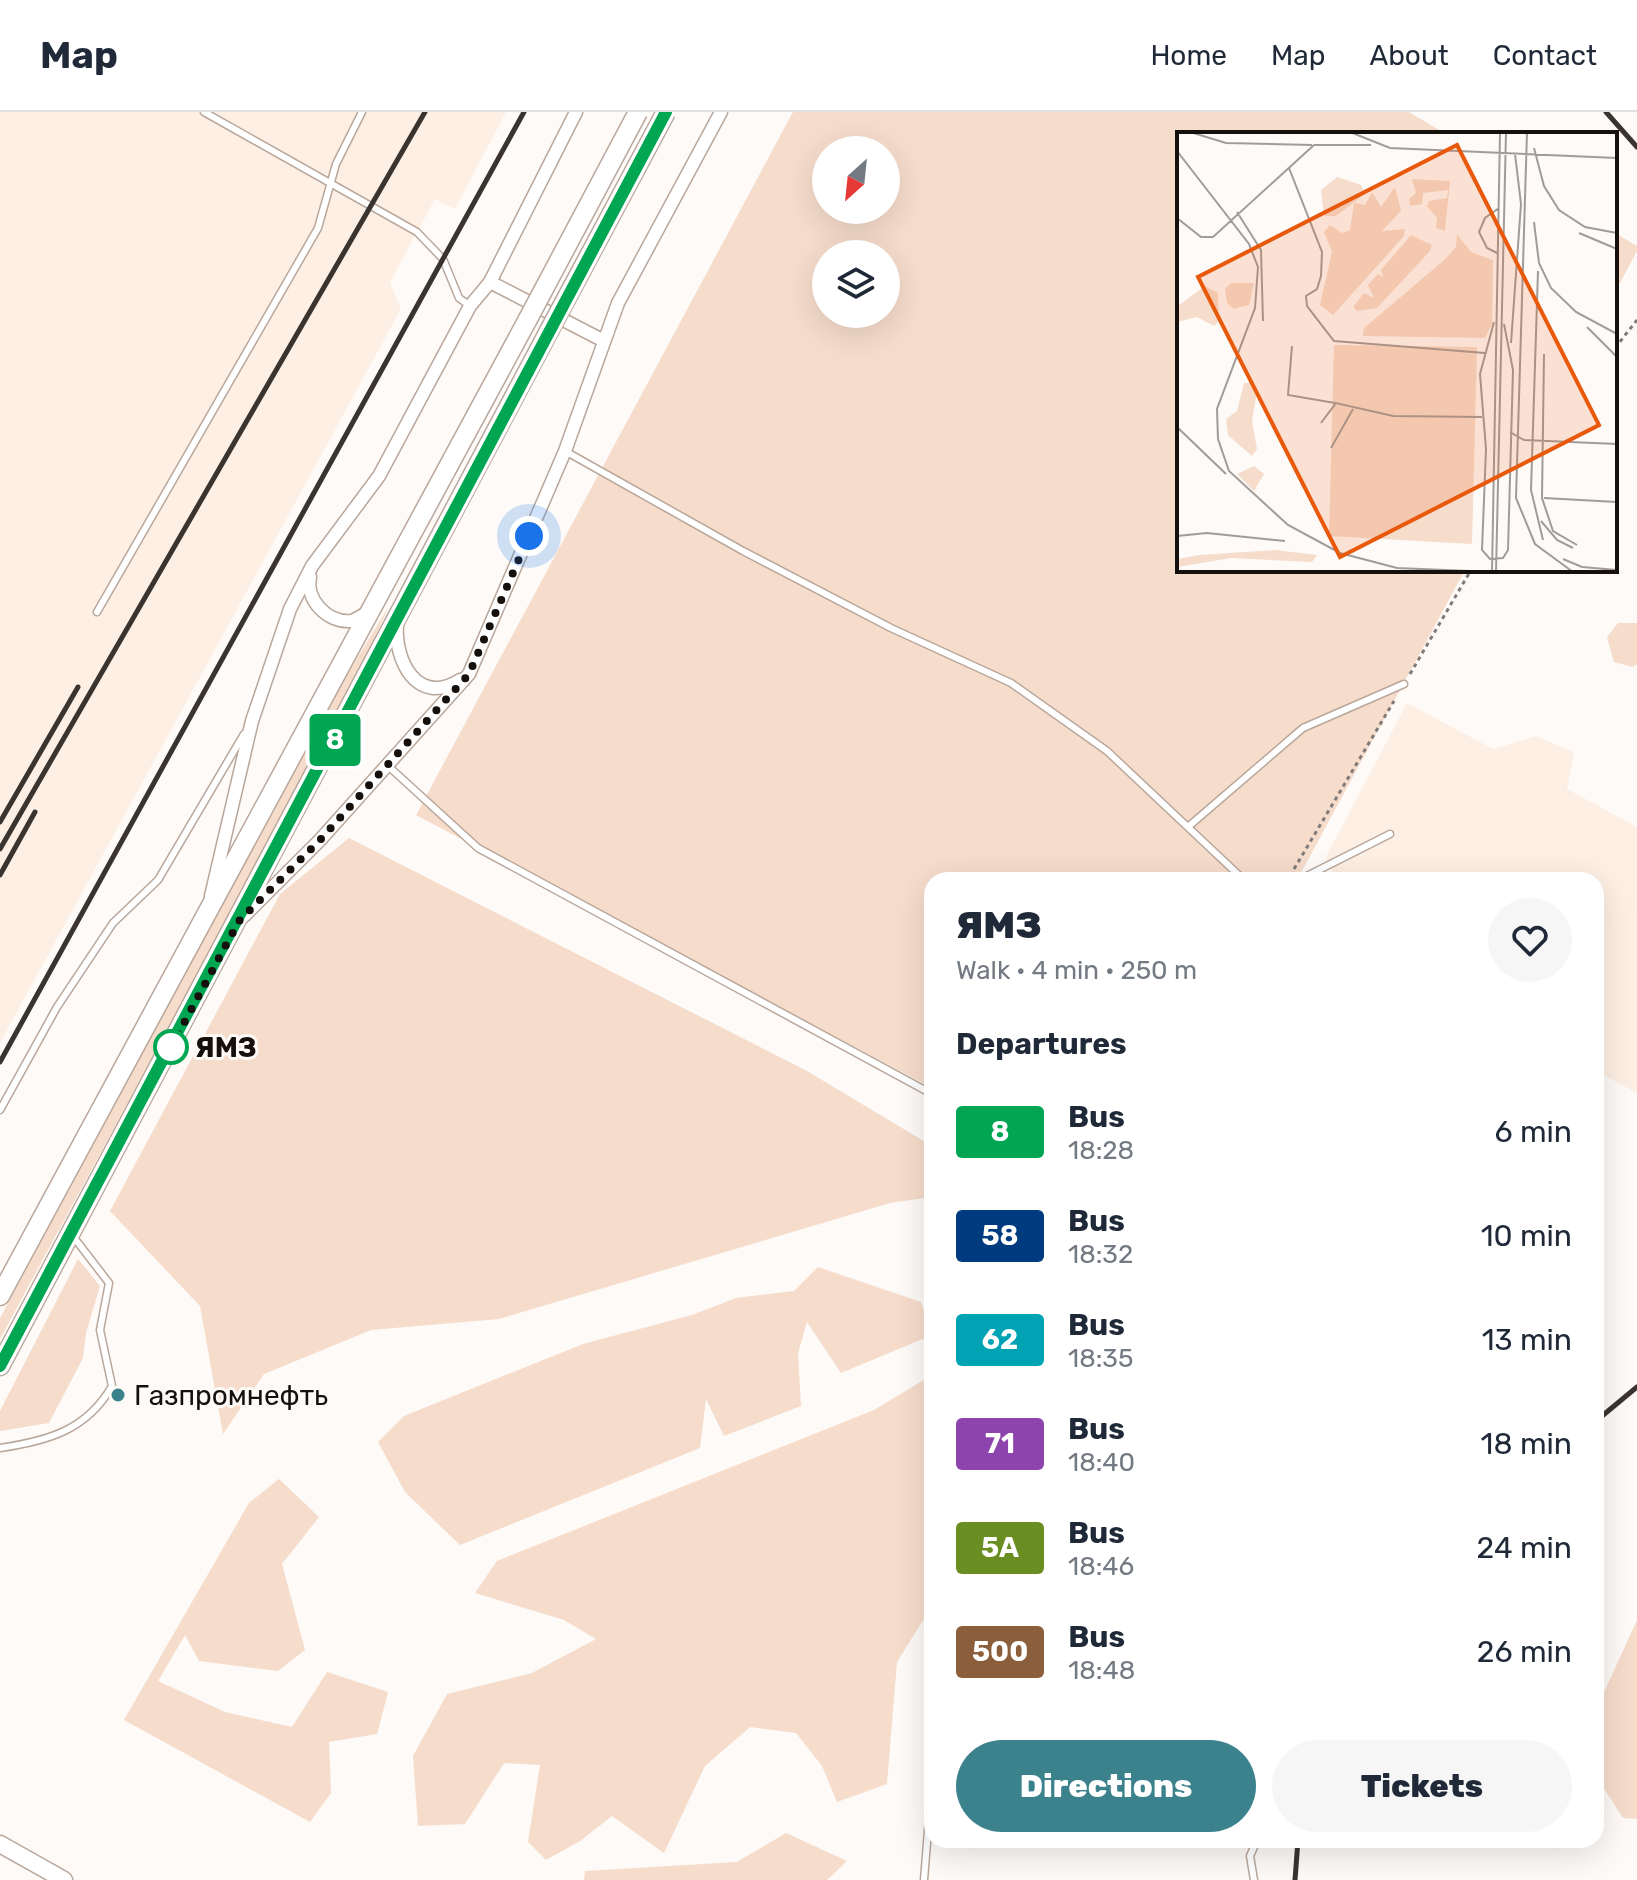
<!DOCTYPE html>
<html lang="en">
<head>
<meta charset="utf-8">
<style>
	:root { --surface:#fff; --page:#f6f6f7; --text:#1f2937; --muted:#747a83; --line:#e0e1e3; --accent:#3b828d }
	body { margin:0; font-family:Rubik,sans-serif; background:var(--page); color:var(--text); height:100vh; display:flex; flex-direction:column; font-size:30px; white-space:nowrap }
	* { box-sizing:border-box; margin:0 }
	p { font-size:26px; color:var(--muted) }
	.icon { flex:none; width:44px; height:44px; fill:none; stroke:currentColor; stroke-width:2; stroke-linecap:round; stroke-linejoin:round }
	.map { position:relative; flex:1; overflow:hidden }
	.drawer { position:absolute; left:924px; top:760px; width:680px; height:976px; display:flex; flex-direction:column; background:var(--surface); border-radius:24px; box-shadow:0 8px 32px #0002 }
	.drawer>* { flex:none }
	.badge { padding:0 16px; border-radius:6px; font-size:28px; line-height:52px }
	.needle { width:52px; rotate:207deg }
	.tools { position:absolute; left:812px; top:24px; display:grid; gap:16px }
	.tools a { display:grid; place-items:center; width:88px; height:88px; border-radius:50%; background:var(--surface); box-shadow:0 8px 32px #0002; font-size:40px }
	.you { position:absolute; width:40px; height:40px; margin:-20px; border:6px solid #fff; border-radius:50%; background:#1a73e8; box-shadow:0 0 0 12px #1a73e833 }
	.map>.badge { position:absolute; translate:-50% -50%; box-shadow:0 0 0 4px #fff }
	h2 { padding:0 32px; font-size:30px; line-height:72px }
	.round { display:grid; place-items:center; flex:none; width:84px; height:84px; border-radius:42px; background:var(--page) }
	.headline { display:flex; align-items:center; justify-content:space-between; height:136px; padding:0 32px }
	h1 { font-size:38px; font-weight:800; line-height:60px }
	.action { display:flex; gap:16px; margin-top:auto; padding:16px 32px }
	.action a { flex:1; height:92px; border-radius:48px; background:var(--accent); color:#fff; font-size:32px; font-weight:800; line-height:92px; text-align:center }
	.action a+a { background:var(--page); color:var(--text) }
	ul { padding:0; list-style:none }
	li { display:flex; align-items:center; gap:24px; height:104px; padding:0 32px }
	li div { flex:1 }
	li b { display:block; font-size:30px }
	li em { font-style:normal }
	li .badge { min-width:88px; font-weight:700; text-align:center }
	header { display:flex; align-items:center; gap:48px; box-sizing:border-box; height:112px; padding:0 40px; background:var(--surface); border-bottom:2px solid var(--line) }
	header strong { font-size:38px }
	nav { display:flex; gap:44px; margin-inline-start:auto; font-size:28px }
	.map>svg:first-child { display:block }
</style>
</head>
<body>
<header>
<strong>Map</strong>
<nav><a>Home</a><a>Map</a><a>About</a><a>Contact</a></nav>
</header>
<div class="map">
<svg width="1637" height="1768" viewBox="0 0 1637 1768">
	<rect width="100%" height="100%" fill="#fdfaf7"/>
	<!-- built -->
	<g fill="#feefe4">
		<path d="M0,0H506L455,97L435,87L390,170L401,197L0,931Z"/>
		<path d="M1407,591L1493,637L1536,624L1574,640L1567,677L1637,715V981L1596,959V768H1335L1326,745Z"/>
	</g>
	<!-- green -->
	<g fill="#f6dccb" fill-rule="evenodd">
		<path d="M793,0H1409L1446,22H1179V458H1465L1297,768H932V976L416,703ZM826,38H886V98H826ZM826,142H886V202H826Z"/>
		<path d="M1615,121L1637,134V139L1615,180Z"/>
		<path d="M389,494L350,579L0,1227V1206L340,574Z"/>
		<path d="M1618,511H1637V552L1633,555L1614,550L1607,525Z"/>
		<path d="M349,726L807,959L932,1034V1085L890,1091L499,1207L371,1218L264,1262L223,1322L200,1194L110,1099L280,782Z"/>
		<path d="M78,1147L100,1174L86,1221L83,1246L49,1311L0,1319V1299Z"/>
		<path d="M818,1155L921,1190L932,1223L841,1261L807,1210L798,1241L801,1294L724,1324L706,1287L700,1336L460,1433L405,1380L378,1330L404,1304L583,1232L692,1203L736,1186L794,1179Z"/>
		<path d="M932,1263V1494L897,1550L887,1672L837,1690L822,1654L796,1621L750,1615L705,1654L664,1741L612,1704L580,1729L546,1748L528,1730L540,1653L504,1651L465,1712L418,1714L413,1644L447,1582L532,1561L596,1527L564,1508L475,1481L497,1449L874,1298Z"/>
		<path d="M279,1367L319,1405L282,1452L305,1538L278,1559L199,1549L185,1523L158,1569L225,1600L292,1615L327,1560L388,1580L377,1622L329,1630L331,1681L310,1710L124,1608L249,1391Z"/>
		<path d="M1637,1508V1707L1623,1706L1596,1664V1598Z"/>
		<path d="M786,1721L847,1749L827,1768H584L585,1759L737,1750Z"/>
	</g>
	<g fill="none" stroke-linecap="round" stroke-linejoin="round">
		<defs>
			<g id="service">
				<path d="M204,0L417,120L443,147L459,186L469,193"/>
				<path d="M565,339L743,439L891,516L1011,571L1107,639L1244,768"/>
				<path d="M97,500L318,116L336,52L362,0"/>
				<path d="M387,653L478,736L932,982"/>
				<path d="M1189,714L1303,616L1404,572"/>
				<path d="M1299,768L1390,722"/>
				<path d="M0,998L57,895L113,811L158,768L244,622"/>
				<path d="M0,1336C48,1329 87,1318 112,1274L100,1218L109,1171L72,1123"/>
				<path d="M924,1768L932,1669"/>
				<path d="M1254,1768L1250,1744L1257,1728"/>
			</g>
			<g id="minor">
				<path d="M490,170L604,229"/>
				<path d="M310,465C305,487 327,511 351,509C356,508 364,502 369,500"/>
				<path d="M397,512C394,548 417,595 460,568"/>
				<path d="M211,784L252,609L290,497L312,454L379,364L470,194L490,170L576,0"/>
				<path d="M244,804L320,728L469,562L565,339L618,191L721,0"/>
			</g>
			<path id="tertiary" d="M0,1732L64,1768"/>
			<g id="secondary">
				<path d="M0,1184L528,207"/>
				<path d="M0,1254L549,219"/>
			</g>
		</defs>
		<!-- service casing -->
		<use href="#service" stroke="#b9a79b" stroke-width="9"/>
		<!-- minor casing -->
		<use href="#minor" stroke="#b9a79b" stroke-width="15"/>
		<!-- tertiary casing -->
		<use href="#tertiary" stroke="#b9a79b" stroke-width="19"/>
		<!-- secondary casing -->
		<use href="#secondary" stroke="#b9a79b" stroke-width="21"/>
		<!-- path -->
		<g stroke="#807b78" stroke-width="3" stroke-dasharray="4 4" stroke-linecap="butt">
			<path d="M1615,236L1637,208"/>
			<path d="M1410,562L1471,458"/>
			<path d="M1294,757L1394,589"/>
		</g>
		<!-- service -->
		<use href="#service" stroke="#fff" stroke-width="6"/>
		<!-- minor -->
		<use href="#minor" stroke="#fff" stroke-width="12"/>
		<!-- tertiary -->
		<use href="#tertiary" stroke="#fff" stroke-width="16"/>
		<!-- secondary -->
		<use href="#secondary" stroke="#fff" stroke-width="18"/>
		<!-- rail -->
		<g stroke="#393430" stroke-width="5">
			<path d="M1606,0L1637,35"/>
			<path d="M0,710L78,575"/>
			<path d="M0,737L425,0"/>
			<path d="M0,763L35,700"/>
			<path d="M0,950L524,0"/>
			<path d="M1596,1309L1637,1275"/>
			<path d="M1295,1768L1298,1728"/>
		</g>
		<defs>
			<g id="secondary-bridge">
				<path d="M528,207L638,0"/>
				<path d="M549,219L666,0"/>
			</g>
		</defs>
		<!-- secondary-bridge casing -->
		<use href="#secondary-bridge" stroke="#b9a79b" stroke-width="21" stroke-linecap="butt"/>
		<!-- secondary-bridge -->
		<use href="#secondary-bridge" stroke="#fff" stroke-width="18"/>
	</g>
	<g fill="none" stroke-linecap="round" stroke-linejoin="round">
		<defs>
			<path id="line" d="M0,1254L666,0"/>
		</defs>
		<!-- line casing -->
		<use href="#line" stroke="#fff" stroke-width="18"/>
		<!-- line -->
		<use href="#line" stroke="#00a651" stroke-width="12"/>
		<!-- walk -->
		<path stroke="#16100c" stroke-width="8" stroke-dasharray="0 14.4" d="M171,935L239,809L320,728L469,562L529,424"/>
	</g>
	<!-- markers -->
	<circle fill="#fff" stroke="#00a651" stroke-width="4" cx="171" cy="935" r="16"/>
	<circle fill="#3b828d" stroke="#fdfaf7" stroke-width="3" cx="118" cy="1283" r="8"/>
	<g text-anchor="middle" stroke-width="6" stroke-linejoin="round" paint-order="stroke">
		<!-- stop labels -->
		<g font-size="28" font-weight="bold" fill="#16100c" stroke="#fdfaf7" text-anchor="start">
			<text x="195" y="945">ЯМЗ</text>
		</g>
		<!-- poi labels -->
		<g font-size="28" fill="#16100c" stroke="#fdfaf7" text-anchor="start">
			<text x="134" y="1293">Газпромнефть</text>
		</g>
	</g>
	<!-- overview -->
	<g transform="translate(1177 20)">
		<rect width="440" height="440" fill="#fdfaf7"/>
		<path d="M160,45L184,53L188,62L159,84H147L144,58ZM235,47L273,49L268,99L259,96L260,86L250,74L252,69L270,66L271,58L246,61L245,72L233,74L232,67L239,61ZM218,55L224,79L205,99L228,97L227,104L156,183L143,173L155,120L147,100L153,93L165,101L173,98L177,71L188,73L195,60L204,75ZM280,102L294,120L316,128L315,192L308,206L186,204L187,196L265,130L279,115ZM234,103L255,113L253,119L200,176L180,179L176,175L187,161L197,166L191,153L201,142L206,145L204,138ZM54,151H77L72,173L57,177L50,171L48,157ZM28,154L41,161L42,189L37,194L20,185L0,190L1,174ZM157,213L300,215L295,412L152,404ZM67,251H76L79,265L75,289L80,317L75,324L51,303L49,287L60,279ZM77,334L87,342L77,359L60,342ZM98,418L140,423L135,430L54,426L0,435V427L23,423Z" fill="#f6dccb"/>
		<path fill="none" stroke="#a19c99" stroke-width="2" d="M13,0L49,11L135,13M173,0L213,16L440,26M350,0L339,366L358,412L396,440M357,16L367,54L382,78L408,95L440,101M0,19L72,112L81,135L78,176L40,277L41,307L52,339L111,393L163,421L220,436L317,440M112,36L145,120L144,144L140,157L129,164L130,174L157,209L308,221M60,80L84,118L86,189M0,86L24,105H36L137,13H194M357,90L362,131L374,156L399,180L440,202M402,101L440,117M320,121L310,116L302,100L308,86L322,76M361,139L354,358L366,408M317,190L303,242L309,317L305,418L313,427L326,426L331,418L336,238L327,192M410,195L440,225M334,211L344,72L338,22M115,214L111,263L158,271M367,222L365,366L376,399L400,413M144,291L159,271L216,284L305,285M0,295L49,342M333,300L347,308L440,312M154,316L176,277M367,366L440,370M364,389L380,408L396,416M0,404L30,401L108,409M386,427L405,435L440,438M315,440L323,0M319,440L329,0"/>
		<path fill="#e8590c" fill-opacity="0.15" stroke="#e8590c" stroke-width="4" d="M280,13L422,293L163,425L21,145Z"/>
		<rect width="440" height="440" fill="none" stroke="#16100c" stroke-width="4"/>
	</g>
</svg>
<div class="tools">
<a><svg class="needle" viewBox="-14 -14 28 28"><path d="M0-13l5 13h-10z" fill="#e53935"/><path d="M0 13l5-13h-10z" fill="#747a83"/></svg></a>
<a><svg class="icon" aria-label="layers" viewBox="0 0 24 24"><path d="M12 4l9 5-9 5-9-5zM3 14l9 5 9-5"/></svg></a>
</div>
<div class="you" style="left:529px;top:424px"></div>
<b class="badge" style="left:335px;top:628px;background:#00a651;color:#fff">8</b>
<section class="drawer">
<div class="headline"><div><h1>ЯМЗ</h1><p>Walk · 4 min · 250 m</p></div><a class="round"><svg class="icon" aria-label="heart" viewBox="0 0 24 24"><path d="M12 20l-8-8c-3-5 5-10 8-4 3-6 11-1 8 4z"/></svg></a></div>
<h2>Departures</h2>
<ul>
<li><span class="badge" style="background:#00a651;color:#fff">8</span><div><b>Bus</b><p>18:28</p></div><em>6 min</em></li>
<li><span class="badge" style="background:#003b80;color:#fff">58</span><div><b>Bus</b><p>18:32</p></div><em>10 min</em></li>
<li><span class="badge" style="background:#00a3b4;color:#fff">62</span><div><b>Bus</b><p>18:35</p></div><em>13 min</em></li>
<li><span class="badge" style="background:#8e44ad;color:#fff">71</span><div><b>Bus</b><p>18:40</p></div><em>18 min</em></li>
<li><span class="badge" style="background:#6b8e23;color:#fff">5А</span><div><b>Bus</b><p>18:46</p></div><em>24 min</em></li>
<li><span class="badge" style="background:#8b5e3c;color:#fff">500</span><div><b>Bus</b><p>18:48</p></div><em>26 min</em></li>
</ul>
<div class="action"><a>Directions</a><a>Tickets</a></div>
</section>
</div>
</body>
</html>
